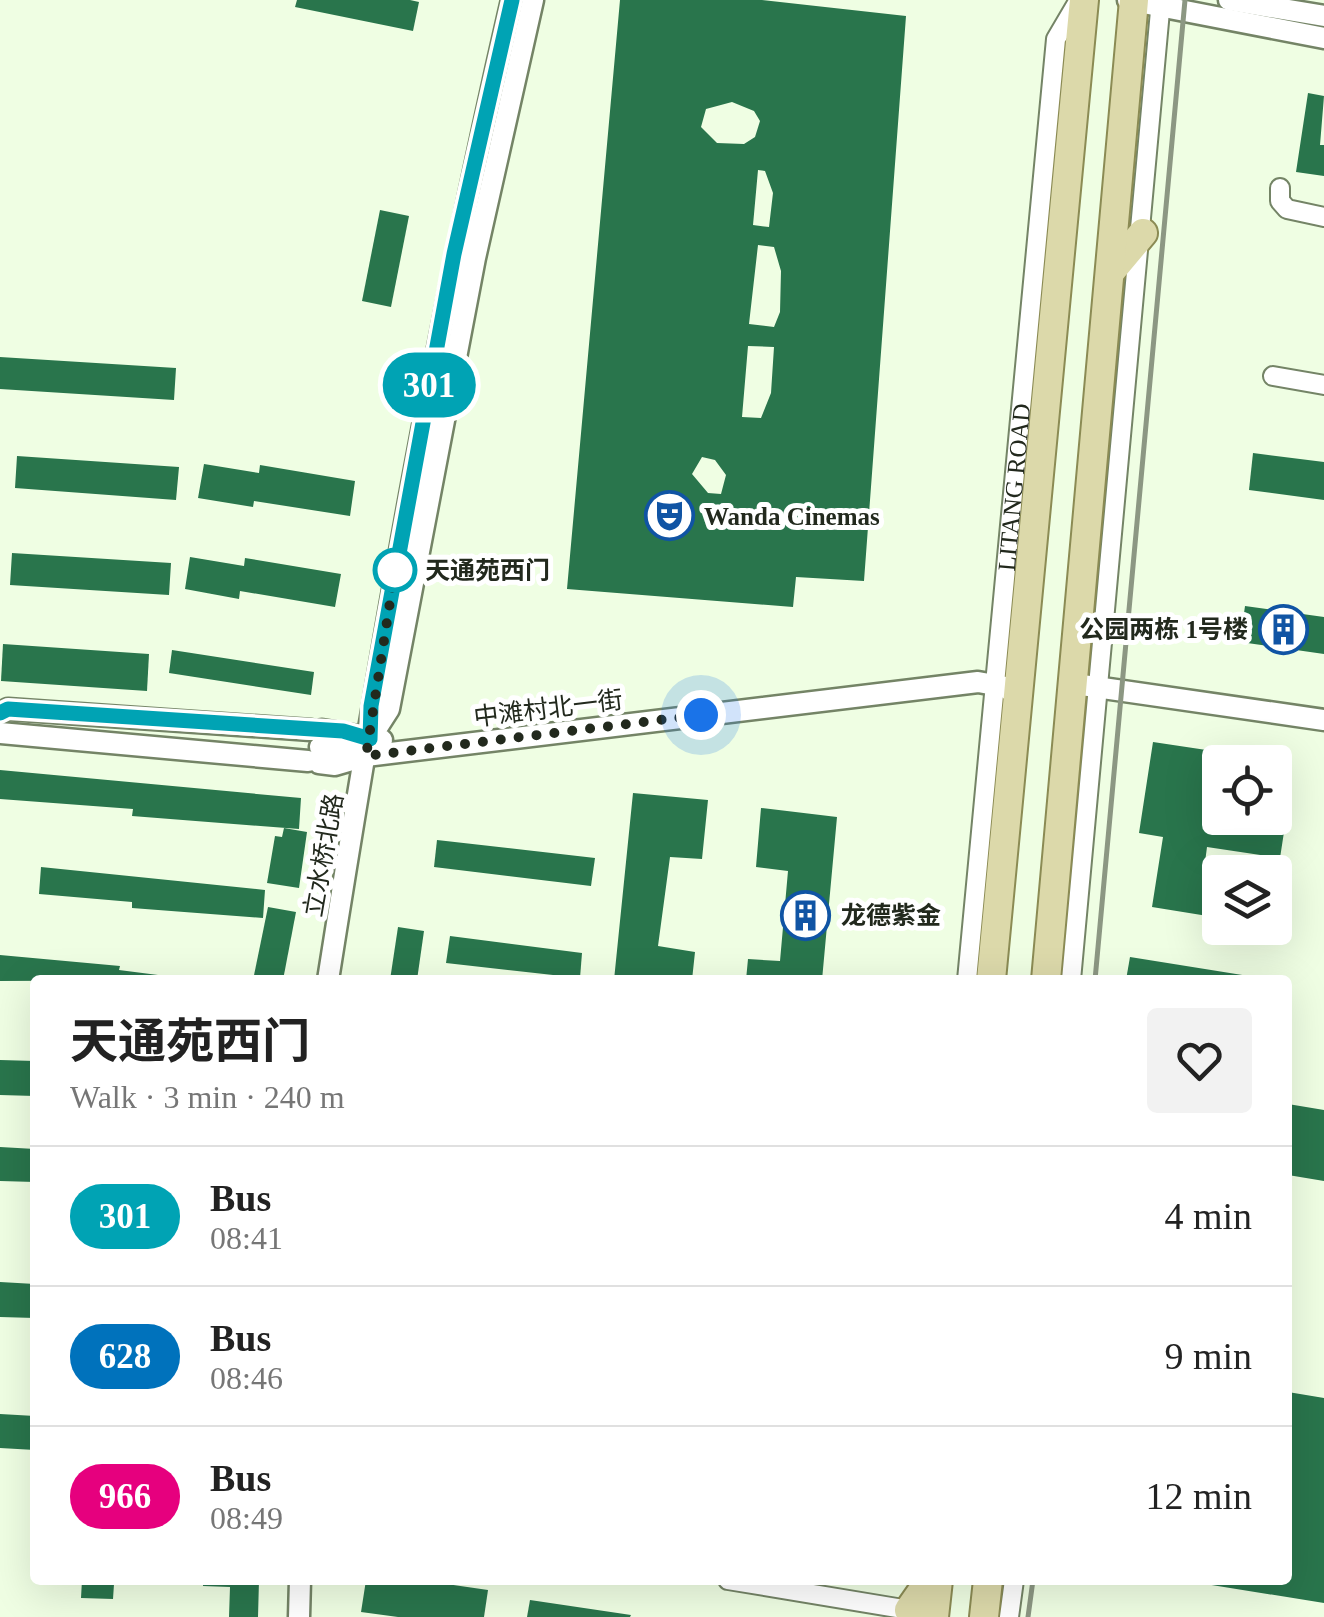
<!DOCTYPE html>
<html lang="en">
<head>
<meta charset="utf-8">
<style>
	:root { --surface:#fff; --page:#f2f2f2; --text:#222; --muted:#767676; --line:#e0e0e0 }
	body { margin:0; font-family:"Times New Roman","Noto Sans SC",serif; background:var(--page); color:var(--text); height:100vh; display:flex; flex-direction:column; font-size:38px; white-space:nowrap }
	* { box-sizing:border-box; margin:0 }
	p { font-size:32px; color:var(--muted) }
	.icon { flex:none; width:55px; height:55px; fill:none; stroke:currentColor; stroke-width:2; stroke-linecap:round; stroke-linejoin:round }
	.map { position:relative; flex:1; overflow:hidden }
	.details { position:absolute; left:30px; top:975px; width:1262px; height:610px; display:flex; flex-direction:column; background:var(--surface); border-radius:10px; box-shadow:0 10px 40px #0002 }
	.details>* { flex:none }
	.badge { padding:0 20px; border-radius:32px; font-size:35px; line-height:65px }
	.fabs { position:absolute; left:1202px; top:745px; display:grid; gap:20px }
	.fabs a { display:grid; place-items:center; width:90px; height:90px; border-radius:10px; background:var(--surface); box-shadow:0 10px 40px #0002; font-size:50px }
	.you { position:absolute; width:50px; height:50px; margin:-25px; border:8px solid #fff; border-radius:50%; background:#1a73e8; box-shadow:0 0 0 15px #1a73e833 }
	.map>.badge { position:absolute; translate:-50% -50%; box-shadow:0 0 0 5px #fff }
	.round { display:grid; place-items:center; flex:none; width:105px; height:105px; border-radius:10px; background:var(--page) }
	.overview { display:flex; align-items:center; justify-content:space-between; height:170px; padding:0 40px }
	h1 { font-size:48px; font-weight:700; line-height:75px }
	ul { padding:0; list-style:none }
	li { display:flex; align-items:center; gap:30px; height:140px; padding:0 40px; border-top:2px solid var(--line) }
	li div { flex:1 }
	li b { display:block; font-size:38px }
	li em { font-style:normal }
	li .badge { min-width:110px; font-weight:700; text-align:center }
	.map>svg:first-child { display:block }
</style>
</head>
<body>
<div class="map">
<svg width="1324" height="1617" viewBox="0 0 1324 1617">
	<rect width="100%" height="100%" fill="#effee3"/>
	<!-- building -->
	<g fill="#29754c" fill-rule="evenodd">
		<path d="M297,0H410L419,2L413,31L295,7Z"/>
		<path d="M620,0H762L906,16L864,581L796,577L793,607L567,589ZM732,102L754,111L760,121L755,137L744,144L717,143L701,127L706,109ZM758,170L765,171L773,193L769,227L753,225ZM758,245L774,247L781,271L780,312L774,327L749,324ZM748,346L774,347L771,393L761,418L742,417ZM702,457L715,460L726,475L721,494L708,493L692,474Z"/>
		<path d="M1308,93L1324,96L1320,145H1324V176L1296,172Z"/>
		<path d="M380,210L409,216L391,307L362,301Z"/>
		<path d="M0,357L176,368L174,400L0,389Z"/>
		<path d="M1253,453L1324,462V500L1249,490Z"/>
		<path d="M17,456L179,467L176,500L15,488Z"/>
		<path d="M204,464L259,473L260,465L355,481L350,516L254,501L253,507L198,498Z"/>
		<path d="M12,553L171,563L169,595L10,585Z"/>
		<path d="M190,557L244,566L245,558L341,574L335,607L240,591L239,599L185,589Z"/>
		<path d="M1245,606L1324,617V654L1240,642Z"/>
		<path d="M3,644L149,654L147,691L1,681Z"/>
		<path d="M172,650L314,672L311,695L169,673Z"/>
		<path d="M1153,742L1233,754L1232,762H1220V777L1215,776L1211,807L1220,809V818L1286,819L1280,858L1207,847L1204,870L1220,873V918L1152,907L1163,837L1139,833Z"/>
		<path d="M0,770L301,798L299,829L132,816L133,809L0,799Z"/>
		<path d="M633,793L708,800L702,859L670,857L658,946L695,952L692,980H614Z"/>
		<path d="M761,808L837,817L822,980H746L748,959L780,961L788,871L756,867Z"/>
		<path d="M284,828L307,832L299,888L267,883L275,836L282,837Z"/>
		<path d="M437,840L595,858L591,886L434,867Z"/>
		<path d="M41,867L265,890L263,918L132,908V902L39,894Z"/>
		<path d="M1275,881L1287,883L1280,927L1275,926Z"/>
		<path d="M268,907L296,912L283,980H253Z"/>
		<path d="M398,927L424,931L417,980H390Z"/>
		<path d="M450,936L582,953L580,978L446,963Z"/>
		<path d="M0,955L120,966L119,970L197,980L0,981Z"/>
		<path d="M1130,957L1261,978L1260,980H1126Z"/>
		<path d="M0,1060L35,1061V1096L0,1095Z"/>
		<path d="M1288,1104L1324,1110V1181L1288,1175Z"/>
		<path d="M0,1147L35,1149V1182L0,1181Z"/>
		<path d="M0,1282L35,1284V1318L0,1317Z"/>
		<path d="M1288,1392L1324,1398V1603L1193,1582L1288,1580Z"/>
		<path d="M0,1414L35,1416V1450L0,1448Z"/>
		<path d="M82,1580H141V1584H114L113,1599L81,1598Z"/>
		<path d="M203,1580H259L258,1617H229L230,1587L203,1586Z"/>
		<path d="M366,1580H419L488,1590L484,1617H398L361,1612Z"/>
		<path d="M530,1600L631,1615L630,1617H527Z"/>
	</g>
	<g fill="none" stroke-linecap="round" stroke-linejoin="round">
		<defs>
			<g id="minor">
				<path d="M1280,188V201L1287,209L1324,217"/>
				<path d="M1273,376L1324,385"/>
				<path id="s1" d="M967,980L1056,39L1079,0"/>
				<path d="M1071,980L1161,0"/>
				<path d="M728,1580L909,1610"/>
				<path d="M1009,1617L1014,1580"/>
			</g>
			<g id="tertiary">
				<path d="M1128,0L1324,38"/>
				<path d="M1229,0L1324,16"/>
				<path d="M1075,684L1324,720"/>
				<path d="M0,713L8,709L311,730"/>
				<path d="M322,730L382,740"/>
				<path d="M0,733L308,761"/>
				<path d="M371,737L389,709L475,258L533,0"/>
				<path d="M320,747L366,756L978,682L1006,687L1017,697"/>
				<path d="M319,763L335,765L359,758"/>
				<path d="M328,980C380,651 437,324 512,0"/>
				<path d="M299,1617L300,1580"/>
			</g>
			<g id="primary">
				<path d="M1112,270L1143,233"/>
				<path d="M991,980L1084,0"/>
				<path d="M1046,980L1134,0"/>
				<path d="M909,1610L930,1580"/>
				<path d="M934,1617L938,1580"/>
				<path d="M984,1617L988,1580"/>
			</g>
		</defs>
		<!-- minor casing -->
		<use href="#minor" stroke="#748466" stroke-width="22"/>
		<!-- tertiary casing -->
		<use href="#tertiary" stroke="#748466" stroke-width="25"/>
		<!-- primary casing -->
		<use href="#primary" stroke="#8b8b54" stroke-width="32"/>
		<!-- minor -->
		<use href="#minor" stroke="#fff" stroke-width="18"/>
		<!-- tertiary -->
		<use href="#tertiary" stroke="#fff" stroke-width="20"/>
		<!-- primary -->
		<use href="#primary" stroke="#dcd9aa" stroke-width="28"/>
		<!-- rail -->
		<g stroke="#8c9783" stroke-width="5">
			<path d="M1095,980L1185,0"/>
			<path d="M1028,1617L1033,1580"/>
		</g>
	</g>
	<g fill="none" stroke-linecap="round" stroke-linejoin="round">
		<defs>
			<path id="line" d="M0,713L8,709L343,731L370,739L371,706L454,254L512,0"/>
		</defs>
		<!-- line casing -->
		<use href="#line" stroke="#fff" stroke-width="22"/>
		<!-- line -->
		<use href="#line" stroke="#00a3b4" stroke-width="15"/>
		<!-- walk -->
		<path stroke="#22291d" stroke-width="10" stroke-dasharray="0 18" d="M395,570L366,756L701,715"/>
	</g>
	<!-- icons -->
	<defs>
		<symbol id="theatre-ring" viewBox="-11 -11 22 22"><circle r="9.5" fill="#fff" stroke="#1054a4" stroke-width="1.5"/><path d="M-5-5.5Q0-4 5-5.5V0Q5 5 0 6Q-5 5-5 0ZM-3.3-2.5H-1v1.5H-3.3ZM1-2.5H3.3v1.5H1ZM-2.8 1Q0 5.5 2.8 1Z" fill="#1054a4"/></symbol>
		<symbol id="building-ring" viewBox="-11 -11 22 22"><circle r="9.5" fill="#fff" stroke="#1054a4" stroke-width="1.5"/><path d="M-4-6H4V6H1V3H-1V6H-4ZM-2.5-4.3h1.7v1.8h-1.7ZM.8-4.3h1.7v1.8H.8ZM-2.5-1h1.7V.8h-1.7ZM.8-1h1.7V.8H.8Z" fill="#1054a4"/></symbol>
	</defs>
	<g fill-rule="evenodd">
		<use href="#theatre-ring" x="642" y="488" width="55" height="55"/>
		<use href="#building-ring" x="1256" y="602" width="55" height="55"/>
		<use href="#building-ring" x="778" y="888" width="55" height="55"/>
	</g>
	<!-- markers -->
	<circle fill="#fff" stroke="#00a3b4" stroke-width="5" cx="395" cy="570" r="20"/>
	<g text-anchor="middle" stroke-width="10" stroke-linejoin="round" paint-order="stroke">
		<!-- street labels -->
		<g font-size="25" fill="#22291d" stroke="#fff">
			<text dy="9" stroke="none"><textPath href="#s1" startOffset="495">LITANG ROAD</textPath></text>
			<text transform="translate(548 708) rotate(-7)" y="9">中滩村北一街</text>
			<text transform="translate(323 855) rotate(-80)" y="9">立水桥北路</text>
		</g>
		<!-- poi labels -->
		<g font-size="25" font-weight="bold" fill="#22291d" stroke="#fff" text-anchor="start">
			<text x="704" y="525">Wanda Cinemas</text>
			<text x="1248" y="638" text-anchor="end">公园两栋 1号楼</text>
			<text x="841" y="924">龙德紫金</text>
		</g>
		<!-- stop labels -->
		<g font-size="25" font-weight="bold" fill="#22291d" stroke="#fff" text-anchor="start">
			<text x="425" y="579">天通苑西门</text>
		</g>
	</g>
</svg>
<div class="fabs">
<a><svg class="icon" aria-label="locate" viewBox="0 0 24 24"><circle cx="12" cy="12" r="6"/><path d="M12 2v4M12 18v4M2 12h4M18 12h4"/></svg></a>
<a><svg class="icon" aria-label="layers" viewBox="0 0 24 24"><path d="M12 4l9 5-9 5-9-5zM3 14l9 5 9-5"/></svg></a>
</div>
<div class="you" style="left:701px;top:715px"></div>
<b class="badge" style="left:429px;top:385px;background:#00a3b4;color:#fff">301</b>
<section class="details">
<div class="overview"><div><h1>天通苑西门</h1><p>Walk · 3 min · 240 m</p></div><a class="round"><svg class="icon" aria-label="heart" viewBox="0 0 24 24"><path d="M12 20l-8-8c-3-5 5-10 8-4 3-6 11-1 8 4z"/></svg></a></div>
<ul>
<li><span class="badge" style="background:#00a3b4;color:#fff">301</span><div><b>Bus</b><p>08:41</p></div><em>4 min</em></li>
<li><span class="badge" style="background:#0072bc;color:#fff">628</span><div><b>Bus</b><p>08:46</p></div><em>9 min</em></li>
<li><span class="badge" style="background:#e6007e;color:#fff">966</span><div><b>Bus</b><p>08:49</p></div><em>12 min</em></li>
</ul>
</section>
</div>
</body>
</html>
